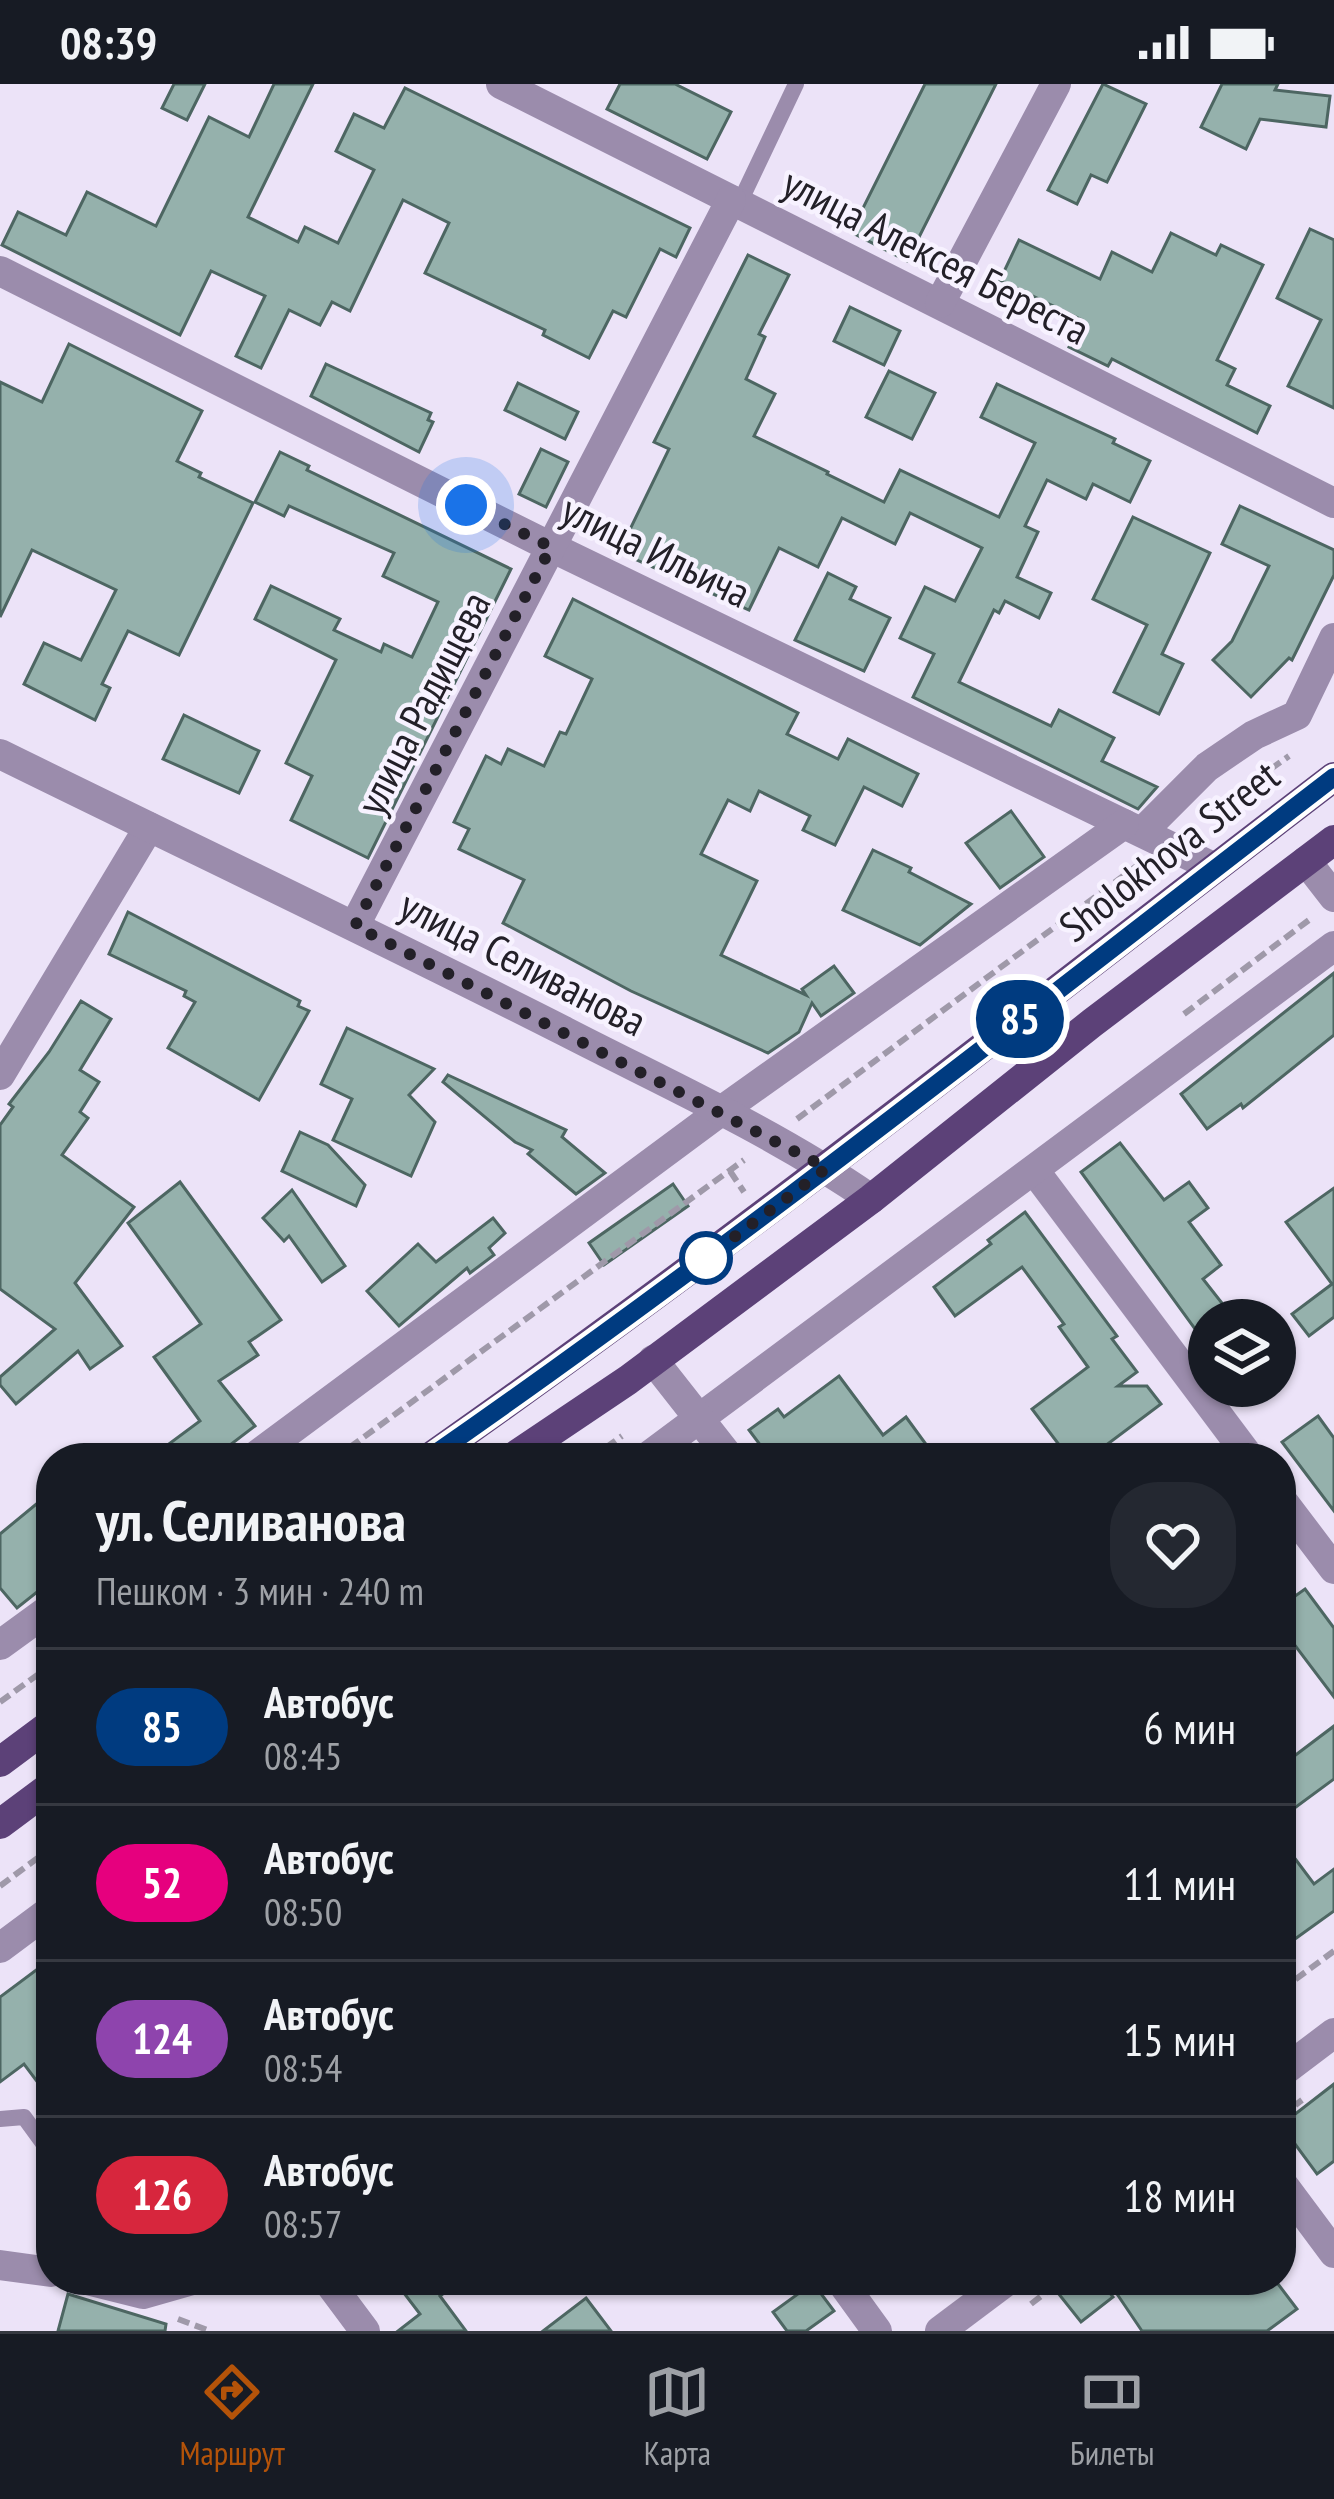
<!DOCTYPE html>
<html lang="ru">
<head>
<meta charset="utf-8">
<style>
	:root { --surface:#171b24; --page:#242831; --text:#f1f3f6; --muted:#9ea1a6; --line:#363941; --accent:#b45309 }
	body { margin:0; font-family:"PT Sans Narrow",sans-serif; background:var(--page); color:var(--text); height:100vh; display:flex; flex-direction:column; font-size:45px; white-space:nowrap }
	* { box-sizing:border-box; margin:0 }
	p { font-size:39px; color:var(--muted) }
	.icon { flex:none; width:66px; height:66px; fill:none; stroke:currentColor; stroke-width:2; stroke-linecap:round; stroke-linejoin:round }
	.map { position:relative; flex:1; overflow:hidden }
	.side { position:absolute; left:36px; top:1359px; width:1260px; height:852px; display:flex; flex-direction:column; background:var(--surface); border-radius:48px; box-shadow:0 3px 9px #0004 }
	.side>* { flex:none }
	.badge { padding:0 24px; border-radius:39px; font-size:42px; line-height:78px }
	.tools { position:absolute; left:1188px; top:1215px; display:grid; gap:24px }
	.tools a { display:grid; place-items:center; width:108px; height:108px; border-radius:50%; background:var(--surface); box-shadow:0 3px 9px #0004; font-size:60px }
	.you { position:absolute; width:60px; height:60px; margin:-30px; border:9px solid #fff; border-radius:50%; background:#1a73e8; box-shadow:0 0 0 18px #1a73e833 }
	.map>.badge { position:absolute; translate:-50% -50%; box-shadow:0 0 0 6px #fff }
	.round { display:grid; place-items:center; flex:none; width:126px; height:126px; border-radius:48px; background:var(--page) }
	.headline { display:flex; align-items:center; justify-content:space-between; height:204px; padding:0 60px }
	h1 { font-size:57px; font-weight:700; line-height:90px }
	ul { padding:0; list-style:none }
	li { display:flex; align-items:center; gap:36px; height:156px; padding:0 60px; border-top:3px solid var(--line) }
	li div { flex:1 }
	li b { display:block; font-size:45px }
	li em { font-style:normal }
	li .badge { min-width:132px; font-weight:700; text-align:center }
	.status { display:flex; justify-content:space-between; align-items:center; height:84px; padding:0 60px; background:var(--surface); direction:ltr }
	.status svg { height:33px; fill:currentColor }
	.tab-bar { display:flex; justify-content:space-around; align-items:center; height:168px; border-top:3px solid var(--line); background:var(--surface); font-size:33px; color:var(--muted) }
	.tab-bar a { display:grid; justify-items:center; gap:6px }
	.tab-bar .on { color:var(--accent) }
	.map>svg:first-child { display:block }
</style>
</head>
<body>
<div class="status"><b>08:39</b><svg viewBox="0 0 49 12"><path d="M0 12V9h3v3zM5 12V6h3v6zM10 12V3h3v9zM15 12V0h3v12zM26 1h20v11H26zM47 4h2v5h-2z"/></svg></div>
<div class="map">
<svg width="1334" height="2247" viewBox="0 0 1334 2247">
	<rect width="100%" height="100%" fill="#ece3f8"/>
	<!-- building -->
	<g fill="#95b1ac" stroke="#4d6662" stroke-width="3">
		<path d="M174,0H205L187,36L162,24Z"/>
		<path d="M274,0H313L248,133L298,158L305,143L338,159L374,86L336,67L354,30L384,44L405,4L690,144L676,173L660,165L626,233L613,227L589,274L543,251L545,246L425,189L449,139L403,116L350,227L332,218L320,241L289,226L261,284L236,272L265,212L211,187L180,251L2,161L18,128L66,151L87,108L156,142L209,33L249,53Z"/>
		<path d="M620,0H675L731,28L707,75L607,25Z"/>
		<path d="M925,0H996L907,177L851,148Z"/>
		<path d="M1103,0L1146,20L1107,98L1091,91L1077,120L1048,106Z"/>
		<path d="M1222,0H1278L1275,6L1330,12L1326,43L1260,35L1246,65L1201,43Z"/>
		<path d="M1310,145L1334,156V324L1288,302L1321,236L1277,214Z"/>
		<path d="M1171,149L1216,171L1221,161L1263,181L1217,276L1235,285L1227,301L1270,322L1257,349L1112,275L1108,282L1069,263L1082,236L1000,196L1019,156L1100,195L1112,168L1152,188Z"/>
		<path d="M748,171L789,191L759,250L765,253L746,295L775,310L754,352L828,388L827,390L884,418L900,386L999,433L1035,359L981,333L997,300L1115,355L1113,359L1150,377L1130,418L1093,400L1086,415L1047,396L1025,442L1038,448L1017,493L1051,509L1039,534L1005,517L999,529L994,526L959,598L1051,642L1059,626L1114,654L1102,677L1157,703L1138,725L913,613L934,570L900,554L925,503L955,517L982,464L910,429L895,460L842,434L818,483L779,464L749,526L619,468L669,365L654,358Z"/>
		<path d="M850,223L900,247L884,281L834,257Z"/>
		<path d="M69,260L202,327L177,377L201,389L199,393L253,419L179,571L128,547L102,600L110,604L95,636L24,600L44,559L81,576L116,506L32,466L0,533V298L42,318Z"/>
		<path d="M326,280L431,329L428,336L433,338L419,368L311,312Z"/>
		<path d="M889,287L935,309L912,355L866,333Z"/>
		<path d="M518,299L578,328L565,355L505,326Z"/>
		<path d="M541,365L568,378L546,423L519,410Z"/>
		<path d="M280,368L309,382L307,386L511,485L368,774L291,736L312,692L286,679L336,576L255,535L271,502L340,535L334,546L381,568L384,560L412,573L438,518L383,492L394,469L289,422L284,432L255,418Z"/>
		<path d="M1240,422L1334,466V491L1292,576L1289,574L1251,613L1213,576L1232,557L1269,482L1222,460Z"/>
		<path d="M1133,433L1210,469L1162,570L1183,580L1159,630L1114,608L1147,541L1093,515Z"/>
		<path d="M828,489L856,503L850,515L890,534L864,587L795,556Z"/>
		<path d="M573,515L798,629L787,650L838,675L848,655L918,690L902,722L864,703L835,761L803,746L810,732L759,707L750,727L728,716L701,770L757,797L721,871L806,911L802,905L834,882L854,909L821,932L812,919L799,948L768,969L631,907L503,839L524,796L459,765L469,745L454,738L486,672L501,680L508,665L544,682L560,648L566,650L592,595L545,572Z"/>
		<path d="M184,631L259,667L239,709L163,675Z"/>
		<path d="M1011,727L1044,773L1000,804L966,759Z"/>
		<path d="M873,766L911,784L909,788L971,820L920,861L843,826Z"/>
		<path d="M128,828L300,917L298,922L309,927L259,1016L168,964L195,918L184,912L186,907L109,870Z"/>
		<path d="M1334,889V951L1243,1024L1241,1020L1207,1045L1181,1010Z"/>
		<path d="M81,917L111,935L80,986L99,998L80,1028L88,1034L62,1071L134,1123L75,1199L122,1262L90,1285L78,1267L16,1320L0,1301V1293L55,1245L0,1205V1041L13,1023L9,1020L49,968Z"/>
		<path d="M347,944L434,985L409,1011L435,1038L411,1092L333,1056L352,1015L321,1000Z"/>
		<path d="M448,991L566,1046L562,1053L605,1089L576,1110L528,1070L532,1066L515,1058L443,998Z"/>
		<path d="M300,1048L328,1061L365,1101L356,1122L282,1087Z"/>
		<path d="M1120,1059L1164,1116L1189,1098L1208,1124L1189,1138L1221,1181L1203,1195L1225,1223L1195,1245L1081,1088Z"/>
		<path d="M180,1098L281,1236L249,1258L258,1271L219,1297L255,1342L213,1374H150L200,1337L154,1273L201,1240L128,1139Z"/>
		<path d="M673,1100L688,1122L604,1181L589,1159Z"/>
		<path d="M1334,1104V1233L1309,1252L1292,1230L1332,1200L1286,1138Z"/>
		<path d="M292,1106L345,1182L322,1198L289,1152L284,1157L263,1134Z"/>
		<path d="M1025,1128L1117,1252L1112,1255L1137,1288L1118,1302H1147L1161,1320L1089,1374H1069L1032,1325L1088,1283L1059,1243L1064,1240L1022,1183L955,1232L934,1203L991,1160L988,1156Z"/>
		<path d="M493,1134L505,1149L489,1164L494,1171L470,1189L467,1184L399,1242L367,1207L418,1160L436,1178Z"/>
		<path d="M839,1292L883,1351L906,1333L936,1374H770L749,1346L778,1325L784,1333Z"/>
		<path d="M1318,1332L1334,1354V1427L1282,1358Z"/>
		<path d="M51,1408V1497L17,1524L0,1504V1450Z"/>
		<path d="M1305,1505L1334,1544V1613L1294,1560L1281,1570V1522Z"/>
		<path d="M1334,1642V1695L1281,1734V1682Z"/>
		<path d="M1281,1756L1314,1800L1334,1785V1827L1281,1865Z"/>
		<path d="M51,1875V2016L24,1980L0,1998V1913Z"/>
		<path d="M1334,2000V2077L1317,2090L1281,2041Z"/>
		<path d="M394,2196H462L440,2212L466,2247H398L420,2230Z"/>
		<path d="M1074,2196H1100L1113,2213L1081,2238L1058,2209Z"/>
		<path d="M1131,2196H1275L1297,2225L1267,2247H1142L1115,2207Z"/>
		<path d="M813,2199L834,2227L806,2247H787L773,2228Z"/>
		<path d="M68,2210L166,2240L165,2247H58Z"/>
		<path d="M586,2214L611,2247H543Z"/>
	</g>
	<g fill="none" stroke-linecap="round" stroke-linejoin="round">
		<!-- path -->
		<g stroke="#9f99a9" stroke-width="6" stroke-dasharray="12 6" stroke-linecap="butt">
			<path d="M1212,727L1289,672"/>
			<path d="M1184,930L1313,833"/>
			<path d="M797,1035L1138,781"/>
			<path d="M730,1087L744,1108"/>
			<path d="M335,1374L744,1076"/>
			<path d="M591,1374L622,1352"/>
			<path d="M0,1618L51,1581"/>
			<path d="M0,1802L51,1764"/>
			<path d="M1281,1906L1334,1867"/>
			<path d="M1281,2032L1302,2016"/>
			<path d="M883,2206L896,2196"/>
			<path d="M1031,2220L1062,2196"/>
			<path d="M178,2235L210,2247"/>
		</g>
		<!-- service -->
		<g stroke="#9b8cac" stroke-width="16">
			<path d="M739,120L796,0"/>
			<path d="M0,2035L24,2033L51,2070"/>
		</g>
		<!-- minor -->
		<g stroke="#9b8cac" stroke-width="30">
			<path d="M501,0L1334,419"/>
			<path d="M0,187L551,463L1215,784"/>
			<path d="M940,219L1056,0"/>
			<path d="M1142,748L1207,683L1254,651L1297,631L1334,554"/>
			<path d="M355,841L731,116"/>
			<path d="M0,991L149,743"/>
			<path d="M1034,1086L1250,1374"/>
			<path d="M253,1374L721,1027L1124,740"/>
			<path d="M646,1374L1334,862"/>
			<path d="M1281,1415L1334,1485"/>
			<path d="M0,1561L51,1524"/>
			<path d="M0,1864L51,1826"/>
			<path d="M1281,1989L1334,1949"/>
			<path d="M0,2181L51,2188"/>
			<path d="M87,2196L143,2210L192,2196"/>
			<path d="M327,2196L365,2247"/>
			<path d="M840,2196L877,2247"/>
			<path d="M940,2247L1008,2196"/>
		</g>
		<!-- tertiary -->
		<g stroke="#9b8cac" stroke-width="30">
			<path d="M0,670C189,763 379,853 566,948C669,1001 776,1049 871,1115"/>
			<path d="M1306,777L1334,813"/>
			<path d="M653,1276L730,1374"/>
			<path d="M1281,2098L1334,2169"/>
		</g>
		<!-- primary -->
		<g stroke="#5c4178" stroke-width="30">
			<path d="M429,1374C738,1157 1034,922 1334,693"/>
			<path d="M512,1374L628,1296L871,1115L1092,939L1334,756"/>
			<path d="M0,1678L51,1640"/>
			<path d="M0,1740L51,1702"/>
		</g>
	</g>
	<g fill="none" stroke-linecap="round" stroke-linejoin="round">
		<defs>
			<path id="line" d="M429,1374C739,1159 1035,923 1334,693"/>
		</defs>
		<!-- line casing -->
		<use href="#line" stroke="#fff" stroke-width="27"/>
		<!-- line -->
		<use href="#line" stroke="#003b80" stroke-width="18"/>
		<!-- walk -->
		<path stroke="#232028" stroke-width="12" stroke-dasharray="0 21.6" d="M466,421L551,463L355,842L827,1084L706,1174"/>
	</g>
	<!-- markers -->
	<circle fill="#fff" stroke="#003b80" stroke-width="6" cx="706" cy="1174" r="24"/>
	<g text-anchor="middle" stroke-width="9" stroke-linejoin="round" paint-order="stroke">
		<!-- street labels -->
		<g font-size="42" fill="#232028" stroke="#f7f2ff">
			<text transform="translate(936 172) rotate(27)" y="15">улица Алексея Береста</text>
			<text transform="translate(656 467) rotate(26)" y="15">улица Ильича</text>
			<text transform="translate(423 619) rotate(-63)" y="15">улица Радищева</text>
			<text transform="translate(1169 767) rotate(-38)" y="15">Sholokhova Street</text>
			<text transform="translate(523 879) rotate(27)" y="15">улица Селиванова</text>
		</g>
	</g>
</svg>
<div class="tools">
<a><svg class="icon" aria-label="layers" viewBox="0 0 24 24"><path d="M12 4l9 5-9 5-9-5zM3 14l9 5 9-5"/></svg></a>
</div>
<div class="you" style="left:466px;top:421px"></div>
<b class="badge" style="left:1020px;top:935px;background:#003b80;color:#fff">85</b>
<section class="side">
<div class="headline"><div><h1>ул. Селиванова</h1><p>Пешком · 3 мин · 240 m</p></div><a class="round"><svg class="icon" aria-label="heart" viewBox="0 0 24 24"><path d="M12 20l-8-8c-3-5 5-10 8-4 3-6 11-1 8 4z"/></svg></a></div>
<ul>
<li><span class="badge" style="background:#003b80;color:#fff">85</span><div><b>Автобус</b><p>08:45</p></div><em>6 мин</em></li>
<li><span class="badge" style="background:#e6007e;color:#fff">52</span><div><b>Автобус</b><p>08:50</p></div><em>11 мин</em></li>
<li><span class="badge" style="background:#8e44ad;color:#fff">124</span><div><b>Автобус</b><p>08:54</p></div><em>15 мин</em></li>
<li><span class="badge" style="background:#d7263d;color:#fff">126</span><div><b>Автобус</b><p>08:57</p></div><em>18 мин</em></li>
</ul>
</section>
</div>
<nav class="tab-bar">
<a class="on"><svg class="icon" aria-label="directions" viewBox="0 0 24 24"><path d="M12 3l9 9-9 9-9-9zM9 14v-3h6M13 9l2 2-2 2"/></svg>Маршрут</a>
<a><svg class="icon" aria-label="map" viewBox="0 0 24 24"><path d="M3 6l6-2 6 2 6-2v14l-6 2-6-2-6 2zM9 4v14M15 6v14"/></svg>Карта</a>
<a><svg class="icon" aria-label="tickets" viewBox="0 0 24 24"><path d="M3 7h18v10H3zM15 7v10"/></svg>Билеты</a>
</nav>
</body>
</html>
